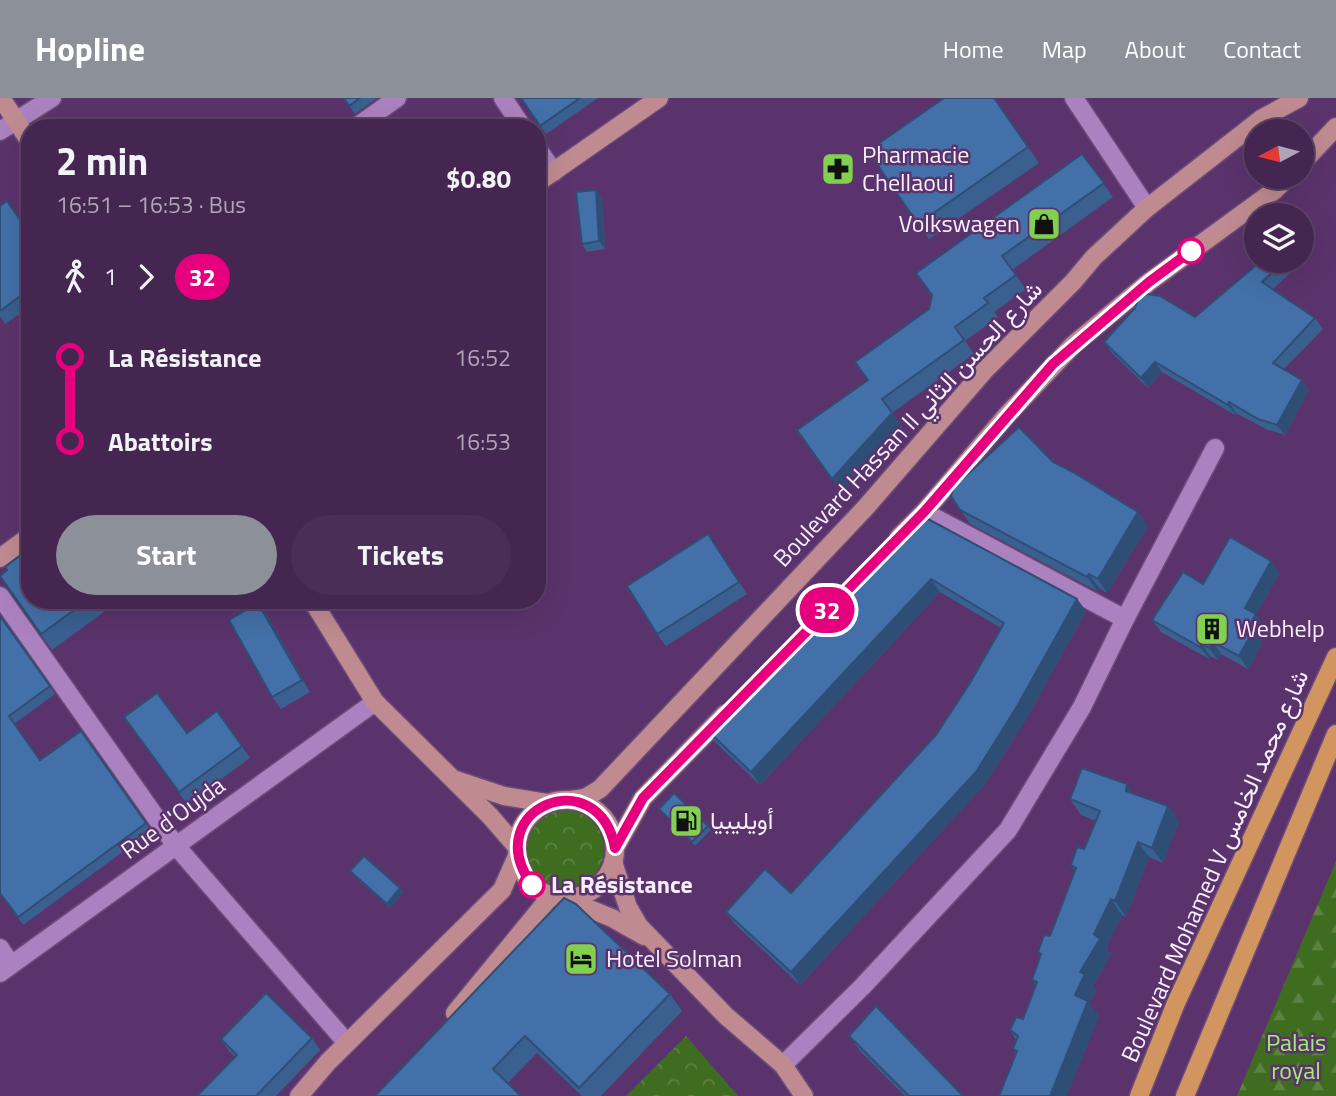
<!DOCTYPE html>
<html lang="en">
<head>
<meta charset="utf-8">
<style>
	:root { --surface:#442651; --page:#4b2e58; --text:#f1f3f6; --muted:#afa5b7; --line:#5c4368; --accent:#8c9099 }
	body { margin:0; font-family:"Titillium Web",Vazirmatn,sans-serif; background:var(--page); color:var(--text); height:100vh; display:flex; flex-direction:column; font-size:26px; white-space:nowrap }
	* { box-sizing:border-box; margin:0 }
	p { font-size:23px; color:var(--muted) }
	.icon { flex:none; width:38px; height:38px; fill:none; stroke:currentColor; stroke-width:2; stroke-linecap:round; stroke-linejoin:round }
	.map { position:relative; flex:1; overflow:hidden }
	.sheet { position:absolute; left:21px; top:21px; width:525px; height:490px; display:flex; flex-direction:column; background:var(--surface); border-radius:28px; box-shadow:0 7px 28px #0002,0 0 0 2px var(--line) }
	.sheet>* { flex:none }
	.badge { padding:0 14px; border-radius:23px; font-size:24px; line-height:46px }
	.needle { width:46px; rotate:263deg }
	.buttons { position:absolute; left:1244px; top:21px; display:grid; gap:14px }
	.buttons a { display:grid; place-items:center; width:70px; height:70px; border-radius:50%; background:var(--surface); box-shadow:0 7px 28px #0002,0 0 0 2px var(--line); font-size:35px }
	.map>.badge { position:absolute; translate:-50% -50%; box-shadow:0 0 0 4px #fff }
	.legs { display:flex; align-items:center; gap:10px; height:77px; padding:0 35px; font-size:23px }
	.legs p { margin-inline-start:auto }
	.headline { display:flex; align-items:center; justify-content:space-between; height:119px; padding:0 35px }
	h1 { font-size:38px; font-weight:700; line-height:52px }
	.action { display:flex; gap:14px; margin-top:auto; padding:14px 35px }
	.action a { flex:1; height:80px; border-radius:42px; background:var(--accent); color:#fff; font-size:28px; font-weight:700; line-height:80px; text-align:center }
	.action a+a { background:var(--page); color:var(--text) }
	ul { padding:0 35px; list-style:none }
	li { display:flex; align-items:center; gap:24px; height:84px; font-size:26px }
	li i { display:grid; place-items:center; width:10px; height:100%; margin:0 9px; background:currentColor }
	li i::after { content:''; width:18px; height:18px; margin:-9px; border:5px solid; border-radius:50%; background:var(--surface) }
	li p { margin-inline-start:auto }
	li:first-child i { background:linear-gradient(#0000 50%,currentColor 0) }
	li:last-child i { background:linear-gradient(currentColor 50%,#0000 0) }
	header { display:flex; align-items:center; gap:42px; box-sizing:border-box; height:98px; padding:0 35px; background:var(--accent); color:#fff }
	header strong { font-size:33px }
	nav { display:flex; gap:38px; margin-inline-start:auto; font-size:24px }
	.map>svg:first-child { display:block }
</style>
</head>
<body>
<header>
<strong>Hopline</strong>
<nav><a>Home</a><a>Map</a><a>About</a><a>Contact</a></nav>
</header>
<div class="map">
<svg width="1336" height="998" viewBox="0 0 1336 998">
	<defs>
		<pattern id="forest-firs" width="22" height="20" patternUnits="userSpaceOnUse" patternTransform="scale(1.75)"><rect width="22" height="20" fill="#3f6d20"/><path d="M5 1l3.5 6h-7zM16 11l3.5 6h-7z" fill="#5c8241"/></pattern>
		<pattern id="park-crowns" width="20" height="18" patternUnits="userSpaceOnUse" patternTransform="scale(1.75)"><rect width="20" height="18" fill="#3f6d20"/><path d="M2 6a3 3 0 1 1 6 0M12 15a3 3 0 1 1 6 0" fill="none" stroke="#5c8241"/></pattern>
	</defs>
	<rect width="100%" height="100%" fill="#5b336c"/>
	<!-- forest -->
	<path fill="url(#forest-firs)" d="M1336,763V998H1237Z"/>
	<!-- park -->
	<g fill="url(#park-crowns)">
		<circle cx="565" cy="751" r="39"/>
		<path d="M686,938L738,998H626Z"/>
	</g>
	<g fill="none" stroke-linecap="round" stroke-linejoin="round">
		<defs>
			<g id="street">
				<path d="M503,0L523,30"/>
				<path d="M1074,0L1147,110"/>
				<path d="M355,30L397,0"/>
				<path d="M0,33L52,0"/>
				<path d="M537,50L554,74"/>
				<path d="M924,414L1125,521"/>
				<path d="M0,498L176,748L347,945"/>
				<path d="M0,850L11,867"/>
				<path d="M0,875L375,604"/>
				<path d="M783,967L863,888L1008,732L1082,609L1125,521L1215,350"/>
			</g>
			<g id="secondary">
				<path d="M1,0L30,44"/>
				<path d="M1302,65L1336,29"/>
				<path d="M537,85L659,0"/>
				<path d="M899,439L924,414L1006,318L1073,247L1149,184L1275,92L1288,79"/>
				<path d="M0,460L30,438"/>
				<path d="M312,502L375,604L490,718L517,749"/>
				<path d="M456,682L504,698L547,705"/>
				<path d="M571,702L585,700L600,691L867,408L984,273L1073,184L1094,159L1147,110L1261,21L1299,0"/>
				<circle cx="566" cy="751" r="49"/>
				<path d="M615,750L643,700L725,616"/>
				<path d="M613,764L628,809L639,828L726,918L783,967L804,998"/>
				<path d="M565,801L612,820L644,838"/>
				<path d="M455,915L551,798"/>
				<path d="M299,998L328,964L502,792L517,758"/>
			</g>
			<g id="primary">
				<path d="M1139,998L1176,905L1336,559"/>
				<path d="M1185,998L1336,636"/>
			</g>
		</defs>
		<!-- street casing -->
		<use href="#street" stroke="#6b4c79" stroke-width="21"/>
		<!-- secondary casing -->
		<use href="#secondary" stroke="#6b4c79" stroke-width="21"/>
		<!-- primary casing -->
		<use href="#primary" stroke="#6b4c79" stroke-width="21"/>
		<!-- street -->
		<use href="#street" stroke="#ac81bf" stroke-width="18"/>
		<!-- secondary -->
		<use href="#secondary" stroke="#bf8b90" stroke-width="18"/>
		<!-- primary -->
		<use href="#primary" stroke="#d29560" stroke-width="18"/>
	</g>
	<!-- wall -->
	<g fill="#3a6090">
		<path d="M344,0H377L355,16Z"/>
		<path d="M521,0H598L546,36Z"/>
		<path d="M994,0L1039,65L929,141L868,53Z"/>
		<path d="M1082,56L1113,99L1012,172L1026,191L994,214L998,219L965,243L974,256L892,315L902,329L842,395L797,332L868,282L929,211Z"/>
		<path d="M602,100L605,151L587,154L582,146Z"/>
		<path d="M0,108L30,136V209L5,226L0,218Z"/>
		<path d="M1261,163H1299L1301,165L1273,191L1315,220L1323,231L1284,271L1309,292L1285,337L1266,331L1236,315L1235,317L1162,274L1148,290L1111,254L1104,244L1195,219Z"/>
		<path d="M1053,364L1148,428L1107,495L1099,490L1097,493L970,426L951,398Z"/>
		<path d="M908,425L1077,501L1086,513L1025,623L985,686L800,887L735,826L726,814L791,795L936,637L970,585L1001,530L940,494L760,687L716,645L707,632Z"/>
		<path d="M708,436L747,496L666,548L657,536Z"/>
		<path d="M1271,463L1280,475L1256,516L1264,528L1258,539L1262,545L1248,571L1221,556L1218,562L1210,558L1209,561L1161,534L1152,522L1203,486Z"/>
		<path d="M7,472L30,502H120L52,552L0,478Z"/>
		<path d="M258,505L267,517L310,594L281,611L272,599Z"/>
		<path d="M0,518L55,596L14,626L40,662L81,633L151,733L23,827L0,795Z"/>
		<path d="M217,613L250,660L187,706L124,619L187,635Z"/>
		<path d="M1135,696L1168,708L1179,723L1163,765L1149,759L1126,819L1122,817L1106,850L1111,856L1093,888L1096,892L1089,905L1099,919L1016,956L1013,951L1016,942L1010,932L1023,921L1036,887L1032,882L1041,857L1038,854L1050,838L1075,773L1071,767L1084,751L1096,723L1081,717L1070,701Z"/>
		<path d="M659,711L708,728L711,732L695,748Z"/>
		<path d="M350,773L403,794L390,810L353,777Z"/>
		<path d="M564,800L670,896L682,913L601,998H582L537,955L508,985L375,998Z"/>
		<path d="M849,938L963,998H905L860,953Z"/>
		<path d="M312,940L320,952L276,998H197L235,959L229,953L221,941Z"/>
	</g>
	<!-- shaded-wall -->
	<g fill="#2f4e76">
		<path d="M596,92L602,100L605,151L599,143Z"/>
		<path d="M1155,264L1162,274L1148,290L1141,280Z"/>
		<path d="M1302,282L1309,292L1285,337L1277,327Z"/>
		<path d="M1229,304L1236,315L1235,317L1228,307Z"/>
		<path d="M892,315L902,329L842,395L832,381Z"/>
		<path d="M1138,414L1148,428L1107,495L1098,481Z"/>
		<path d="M1271,463L1280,475L1256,516L1264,528L1258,539L1262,545L1248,571L1239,558L1248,530L1245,510Z"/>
		<path d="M1089,476L1099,490L1097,493L1087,479Z"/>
		<path d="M931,481L940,494L760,687L751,674Z"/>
		<path d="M1077,501L1086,513L1025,623L985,686L800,887L791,874Z"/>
		<path d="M258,505L267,517L310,594L302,582Z"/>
		<path d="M1213,544L1221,556L1218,562L1209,550Z"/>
		<path d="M1202,546L1210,558L1209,561L1200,549Z"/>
		<path d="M1127,686L1138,701L1126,693Z"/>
		<path d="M1168,708L1179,723L1163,765L1152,750Z"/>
		<path d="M1138,744L1149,759L1126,819L1115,803Z"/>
		<path d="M400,790L403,794L390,810L387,806Z"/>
		<path d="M1111,801L1122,817L1106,850L1111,856L1093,888L1096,892L1089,905L1099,919L1067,998H1050L1080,874L1094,836Z"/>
	</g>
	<!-- building -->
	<g fill="#4370a8" stroke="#2f4e76" stroke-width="2">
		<path d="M344,0H360L349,8Z"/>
		<path d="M521,0H580L540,28Z"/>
		<path d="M944,0H994L1028,49L918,126L868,53Z"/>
		<path d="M1082,56L1104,85L1002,158L1016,177L984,200L988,205L955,229L964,242L882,301L892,315L832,381L797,332L868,282L855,264L929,211L932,197L916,175Z"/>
		<path d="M596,92L599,143L582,146L576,94Z"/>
		<path d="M7,103L30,136V191L0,213V108Z"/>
		<path d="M1261,163H1285L1262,184L1315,220L1273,265L1302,282L1277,327L1258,321L1229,304L1228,307L1155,264L1141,280L1104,244L1135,210L1138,202L1147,196L1160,198L1195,219Z"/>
		<path d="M1019,329L1053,364L1073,374L1138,414L1098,481L1089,476L1087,479L960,412L951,398L954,389Z"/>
		<path d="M928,421L1077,501L1016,610L976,674L791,874L726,814L765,771L791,795L936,637L970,585L1004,525L931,481L751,674L707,632L908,425Z"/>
		<path d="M708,436L739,484L657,536L627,488Z"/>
		<path d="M1230,439L1271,463L1245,510L1256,516L1248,530L1253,533L1239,558L1213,544L1209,550L1202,546L1200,549L1152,522L1183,474L1203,486Z"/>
		<path d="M30,450V502H88L41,536L0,478L7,472L5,469Z"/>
		<path d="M258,505L302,582L272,599L229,522Z"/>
		<path d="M0,518L50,588L9,618L20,634L40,662L81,633L146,725L18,819L0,795Z"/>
		<path d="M157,595L187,635L217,613L242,648L179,694L124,619Z"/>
		<path d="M1082,670L1127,686L1126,693L1168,708L1152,750L1138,744L1115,803L1111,801L1094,836L1100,841L1080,874L1085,876L1075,897L1088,903L1050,998H999L1017,953L1013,951L1018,938L1010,932L1016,919L1023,921L1037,884L1032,882L1041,856L1038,854L1044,837L1050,838L1076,770L1071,767L1077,749L1084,751L1100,713L1070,701Z"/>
		<path d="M674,695L708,728L692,744L659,711Z"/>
		<path d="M364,758L400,790L387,806L350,773Z"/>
		<path d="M564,800L576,806L670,896L579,990L525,938L493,971L521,998H375Z"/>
		<path d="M266,895L312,940L256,998H197L237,957L221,941Z"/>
		<path d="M876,908L963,998H909L849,938Z"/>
	</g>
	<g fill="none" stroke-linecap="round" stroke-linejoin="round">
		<defs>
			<path id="line-1" d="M532,787C477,710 599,662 615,750L643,700L924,414L1053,266L1149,184L1191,153"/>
		</defs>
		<!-- line-1 casing -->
		<use href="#line-1" stroke="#fff" stroke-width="16"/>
		<!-- line-1 -->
		<use href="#line-1" stroke="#e6007e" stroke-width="10"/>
	</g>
	<!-- icons -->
	<defs>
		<symbol id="pharmacy-square" viewBox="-11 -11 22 22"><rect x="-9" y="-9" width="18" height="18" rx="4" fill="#82d04f" stroke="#5b336c"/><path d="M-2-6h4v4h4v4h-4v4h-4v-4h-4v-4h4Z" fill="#111"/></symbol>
		<symbol id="shop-square" viewBox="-11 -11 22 22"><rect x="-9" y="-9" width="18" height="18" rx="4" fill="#82d04f" stroke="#5b336c"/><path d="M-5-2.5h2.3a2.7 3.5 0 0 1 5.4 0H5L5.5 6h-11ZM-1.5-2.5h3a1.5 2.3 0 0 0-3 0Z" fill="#111"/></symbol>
		<symbol id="building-square" viewBox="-11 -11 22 22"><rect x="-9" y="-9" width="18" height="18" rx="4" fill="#82d04f" stroke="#5b336c"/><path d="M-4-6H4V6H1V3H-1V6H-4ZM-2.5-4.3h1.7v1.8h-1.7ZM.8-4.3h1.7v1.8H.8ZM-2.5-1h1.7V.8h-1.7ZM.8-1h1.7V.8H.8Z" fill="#111"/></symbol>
		<symbol id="fuel-square" viewBox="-11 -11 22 22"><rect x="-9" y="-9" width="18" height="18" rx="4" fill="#82d04f" stroke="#5b336c"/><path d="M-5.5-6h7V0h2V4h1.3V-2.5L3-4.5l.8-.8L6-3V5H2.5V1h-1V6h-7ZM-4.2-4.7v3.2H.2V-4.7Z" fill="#111"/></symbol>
		<symbol id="hotel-square" viewBox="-11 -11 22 22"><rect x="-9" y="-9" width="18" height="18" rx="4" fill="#82d04f" stroke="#5b336c"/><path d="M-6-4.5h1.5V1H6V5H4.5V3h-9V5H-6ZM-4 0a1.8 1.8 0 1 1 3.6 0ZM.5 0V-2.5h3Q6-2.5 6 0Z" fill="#111"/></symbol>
	</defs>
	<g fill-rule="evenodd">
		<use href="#pharmacy-square" x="819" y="52" width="38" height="38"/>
		<use href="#shop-square" x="1025" y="107" width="38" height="38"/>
		<use href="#building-square" x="1193" y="512" width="38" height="38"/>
		<use href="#fuel-square" x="667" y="704" width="38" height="38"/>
		<use href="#hotel-square" x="562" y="842" width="38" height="38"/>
	</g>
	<!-- markers -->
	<g fill="#fff" stroke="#e6007e" stroke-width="3.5">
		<circle cx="1191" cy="153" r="12"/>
		<circle cx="532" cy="787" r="12"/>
	</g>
	<g text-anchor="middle" stroke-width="5" stroke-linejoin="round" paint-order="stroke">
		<!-- poi labels -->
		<g font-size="24" fill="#f8effc" stroke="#5b336c" text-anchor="start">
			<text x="862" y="65">Pharmacie<tspan x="862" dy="28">Chellaoui</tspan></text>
			<text x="1020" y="134" text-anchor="end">Volkswagen</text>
			<text x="1236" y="539">Webhelp</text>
			<text x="710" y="731">أويليبيا</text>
			<text x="606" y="869">Hotel Solman</text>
		</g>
		<!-- street labels -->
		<g font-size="24" fill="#f8effc" stroke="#5b336c">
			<text transform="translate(908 326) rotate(-47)" y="8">Boulevard Hassan II شارع الحسن الثاني</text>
			<text transform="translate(173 720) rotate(-36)" y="8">Rue d'Oujda</text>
			<text transform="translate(1215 768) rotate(-66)" y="8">Boulevard Mohamed V شارع محمد الخامس</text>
		</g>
		<!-- stop labels -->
		<g font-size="24" font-weight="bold" fill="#f8effc" stroke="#5b336c" text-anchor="start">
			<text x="551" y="795">La Résistance</text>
		</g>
		<!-- park labels -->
		<g font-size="24" fill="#a0f06f" stroke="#5b336c">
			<text x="1296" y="953">Palais<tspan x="1296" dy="28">royal</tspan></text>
		</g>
	</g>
</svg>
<div class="buttons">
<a><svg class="needle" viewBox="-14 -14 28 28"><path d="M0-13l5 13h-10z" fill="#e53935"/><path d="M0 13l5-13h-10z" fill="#afa5b7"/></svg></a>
<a><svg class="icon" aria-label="layers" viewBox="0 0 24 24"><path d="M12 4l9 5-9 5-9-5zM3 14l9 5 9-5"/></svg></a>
</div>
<b class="badge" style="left:827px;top:512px;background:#e6007e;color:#fff">32</b>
<section class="sheet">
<div class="headline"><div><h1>2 min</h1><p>16:51 – 16:53 · Bus</p></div><b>$0.80</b></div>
<div class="legs"><svg class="icon" aria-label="walk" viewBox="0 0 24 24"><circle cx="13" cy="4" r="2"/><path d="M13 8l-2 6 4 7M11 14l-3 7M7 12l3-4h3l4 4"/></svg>1<svg class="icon" aria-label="forward" viewBox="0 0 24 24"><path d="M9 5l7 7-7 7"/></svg><b class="badge" style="background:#e6007e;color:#fff">32</b></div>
<ul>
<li><i style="color:#e6007e"></i><b>La Résistance</b><p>16:52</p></li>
<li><i style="color:#e6007e"></i><b>Abattoirs</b><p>16:53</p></li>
</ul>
<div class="action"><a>Start</a><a>Tickets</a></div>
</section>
</div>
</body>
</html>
